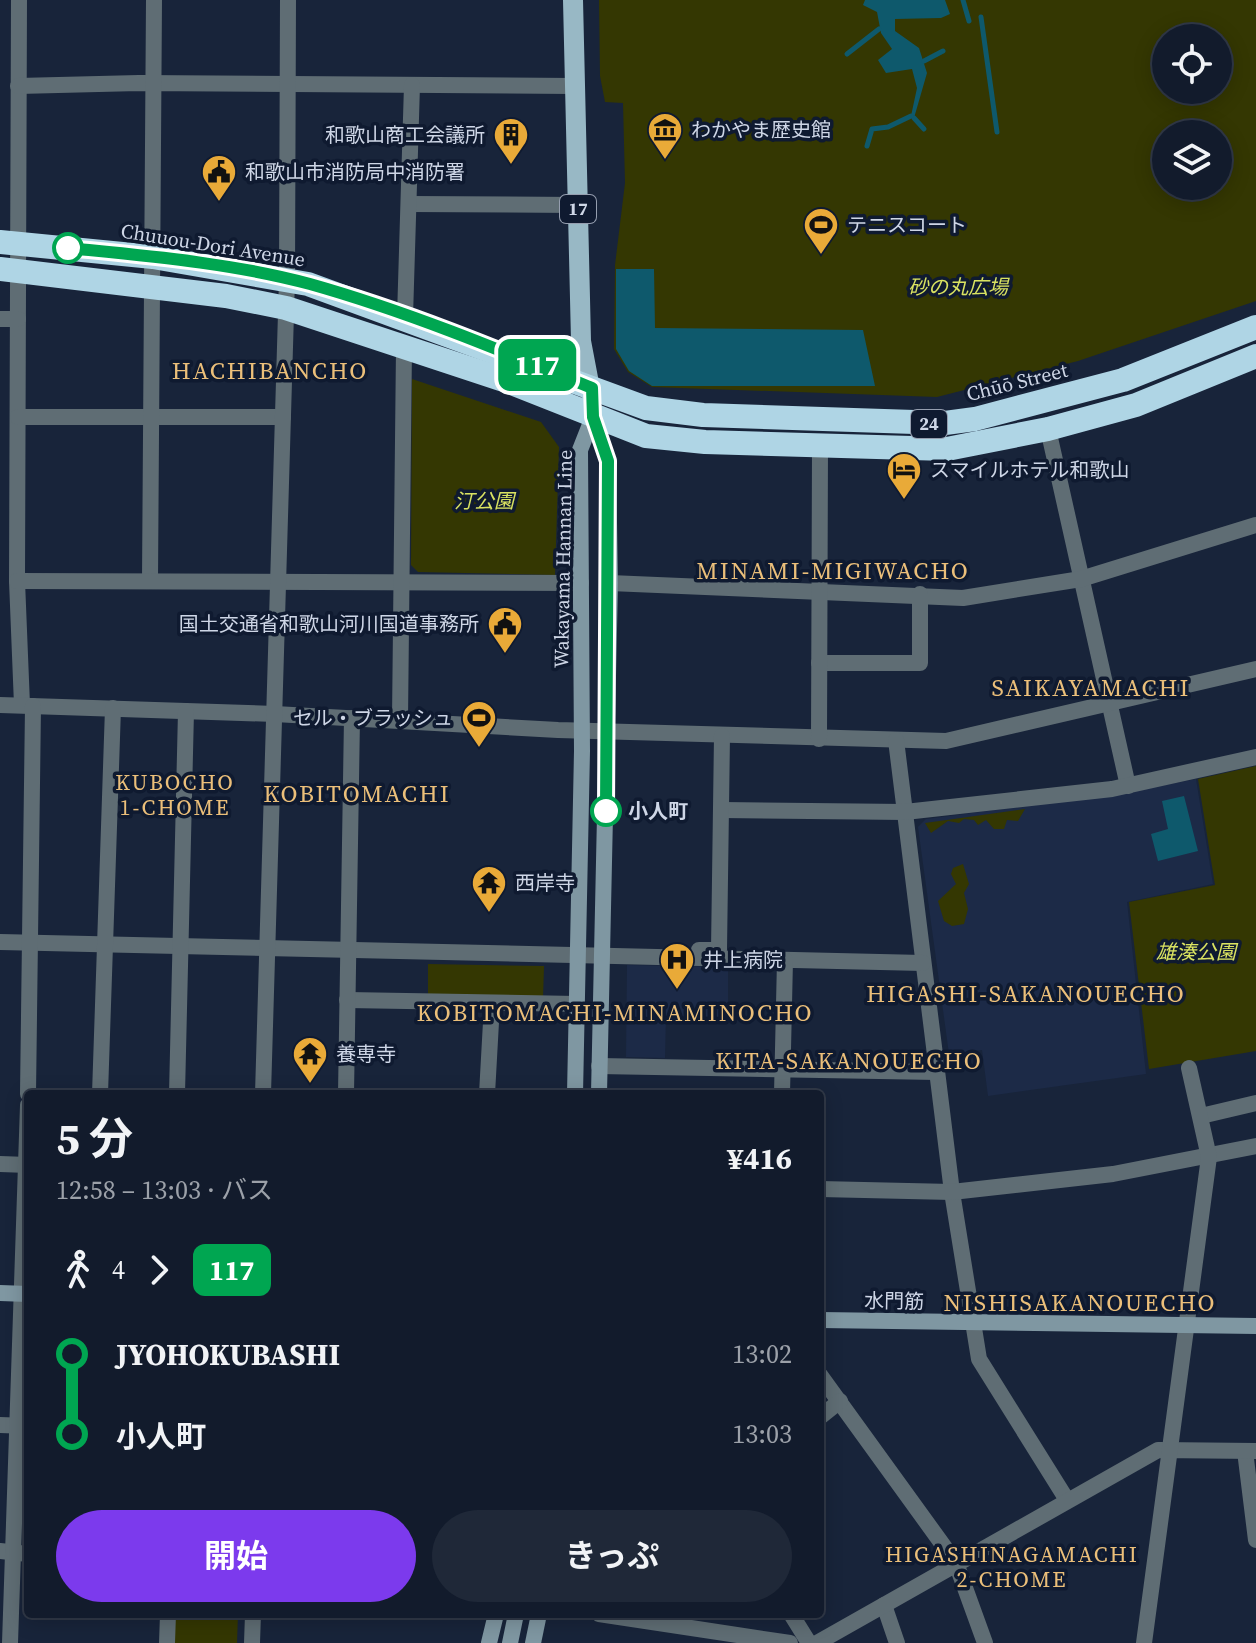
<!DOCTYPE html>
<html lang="ja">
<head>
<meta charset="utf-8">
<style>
	:root { --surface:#121b2c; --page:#1f2838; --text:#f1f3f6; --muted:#9ca1a9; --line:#313948; --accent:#7c3aed }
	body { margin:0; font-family:"Source Serif 4","Noto Sans JP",serif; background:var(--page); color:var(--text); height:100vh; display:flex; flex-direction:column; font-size:30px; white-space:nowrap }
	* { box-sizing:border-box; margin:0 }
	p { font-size:26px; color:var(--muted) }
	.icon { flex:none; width:44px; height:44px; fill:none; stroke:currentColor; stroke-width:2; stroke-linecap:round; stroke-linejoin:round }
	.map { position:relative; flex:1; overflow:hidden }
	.sheet { position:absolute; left:24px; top:1090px; width:800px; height:528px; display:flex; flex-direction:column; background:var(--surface); border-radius:8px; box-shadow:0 4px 20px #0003,0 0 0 2px var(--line) }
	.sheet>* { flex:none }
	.badge { padding:0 16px; border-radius:12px; font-size:28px; line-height:52px }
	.buttons { position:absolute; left:1152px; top:24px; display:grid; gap:16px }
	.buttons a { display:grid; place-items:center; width:80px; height:80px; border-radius:50%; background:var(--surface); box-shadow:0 4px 20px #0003,0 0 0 2px var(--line); font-size:40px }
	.map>.badge { position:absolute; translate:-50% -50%; box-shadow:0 0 0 4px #fff }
	.legs { display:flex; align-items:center; gap:12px; height:88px; padding:0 32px; font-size:26px }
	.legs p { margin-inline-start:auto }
	.overview { display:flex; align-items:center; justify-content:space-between; height:136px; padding:0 32px }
	h1 { font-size:44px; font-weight:700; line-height:60px }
	.primary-button { display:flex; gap:16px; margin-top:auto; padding:16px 32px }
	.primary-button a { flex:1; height:92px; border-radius:48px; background:var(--accent); color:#fff; font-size:32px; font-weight:700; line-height:92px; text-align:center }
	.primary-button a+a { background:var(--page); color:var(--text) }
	ul { padding:0 32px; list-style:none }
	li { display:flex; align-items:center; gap:28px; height:80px; font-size:30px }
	li i { display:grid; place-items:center; width:12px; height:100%; margin:0 10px; background:currentColor }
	li i::after { content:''; width:20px; height:20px; margin:-10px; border:6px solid; border-radius:50%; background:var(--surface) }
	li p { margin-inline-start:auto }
	li:first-child i { background:linear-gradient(#0000 50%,currentColor 0) }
	li:last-child i { background:linear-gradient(currentColor 50%,#0000 0) }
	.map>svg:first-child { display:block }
</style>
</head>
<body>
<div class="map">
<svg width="1256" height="1643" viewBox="0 0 1256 1643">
	<rect width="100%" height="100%" fill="#18243a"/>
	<!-- built -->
	<g fill="#1c2a47">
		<path d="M1196,779L1213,884L1127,902L1146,1074L988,1096L982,1050L949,1054L918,827L926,819L1119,794Z"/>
		<path d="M627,965L728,967V1017L666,1016L665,1058L626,1057Z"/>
	</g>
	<!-- green -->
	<g fill="#343702" fill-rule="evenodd">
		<path d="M599,0H1256V301L1078,361L937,397L652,387L628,372L614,349L615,265L625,183L623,103L605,102L600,76ZM1166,38H1218V90H1166ZM1166,134H1218V186H1166Z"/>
		<path d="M412,379L541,422L559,447L555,575L418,572L411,565Z"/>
		<path d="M1256,766V1051L1149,1069L1129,902L1215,885L1198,779Z"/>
		<path d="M1025,809L1018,821L1007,820L1004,829H994L986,820L978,825L974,820L964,819L959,823L948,821L931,833L925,823Z"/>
		<path d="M963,864L969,884L964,893L968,909L964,924L952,926L944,921L938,901L956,884L951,874L953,868Z"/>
		<path d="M428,964L544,966L543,998L428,995Z"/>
		<path d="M175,1614H238L237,1643H174Z"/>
	</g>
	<!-- water -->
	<g fill="#0e596c">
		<path d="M865,0H945L950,14L941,18L895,19V31L919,48L927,73L914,118L911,116L917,88L912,69L886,73L878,60L892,49L881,33L877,12L863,5Z"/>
		<path d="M616,269H654L655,328L863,330L875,386H652L629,371L616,349Z"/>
		<path d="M1184,796L1198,851L1158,861L1151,834L1168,829L1162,801Z"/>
	</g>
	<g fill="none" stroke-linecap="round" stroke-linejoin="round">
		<!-- stream -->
		<g stroke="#0e596c" stroke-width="5">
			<path d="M963,0L969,21"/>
			<path d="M981,17L997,132"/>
			<path d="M847,54L879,29"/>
			<path d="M924,61L943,51"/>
			<path d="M914,118L924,129"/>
			<path d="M867,146L872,129L888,127L911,116"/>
		</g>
		<!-- street -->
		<g stroke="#5f6d74" stroke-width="16">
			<path d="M19,0L17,581L22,705"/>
			<path d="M18,86L139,83L574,86"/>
			<path d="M409,204L577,205"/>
			<path d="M405,317L412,85"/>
			<path d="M0,319H18"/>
			<path d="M18,417H283"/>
			<path d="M1048,429L1128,786"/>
			<path d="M150,580L154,0"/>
			<path d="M17,581L581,583"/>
			<path d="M610,583L963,598L1081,579L1256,525"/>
			<path d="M819,663H920V594"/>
			<path d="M0,705L275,714L558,730L946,741L1256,669"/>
			<path d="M400,720L404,347"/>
			<path d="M819,739L820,447"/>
			<path d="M896,740L952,1192L979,1359L1067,1500"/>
			<path d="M722,810L905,812L1112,789L1256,757"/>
			<path d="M0,942L923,963"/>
			<path d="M699,950H719L722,736"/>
			<path d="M347,1000L577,1004"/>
			<path d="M599,1066L937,1072"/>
			<path d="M28,1094L33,706"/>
			<path d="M100,1094L113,708"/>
			<path d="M177,1094L186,711"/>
			<path d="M263,1094L287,279L288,0"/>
			<path d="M346,1094L352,718"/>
			<path d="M487,1094L492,1004"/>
			<path d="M782,1094L785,960"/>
			<path d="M1201,1116L1256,1103"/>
			<path d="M0,1164L28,1165"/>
			<path d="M820,1189L952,1192L1113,1174L1256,1146"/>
			<path d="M820,1375L956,1563L985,1643"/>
			<path d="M820,1417L840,1401"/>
			<path d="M0,1425L28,1426"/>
			<path d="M1245,1451L1256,1540"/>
			<path d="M0,1551L28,1554"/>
			<path d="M884,1605L897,1643"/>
			<path d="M599,1614L790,1643"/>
			<path d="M791,1614L809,1643"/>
			<path d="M10,1643L28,1105"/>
			<path d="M167,1643L168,1614"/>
			<path d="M252,1643L253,1614"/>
			<path d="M817,1643L1158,1450L1256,1451"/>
			<path d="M1144,1643L1209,1157L1189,1068"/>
		</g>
		<!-- secondary -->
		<g stroke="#7f97a2" stroke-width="16">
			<path d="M593,417L608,461L610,583L599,1094"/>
			<path d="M575,1094L582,751L580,450L593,417"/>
			<path d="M0,1293L28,1294"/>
			<path d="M820,1320L1256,1326"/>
			<path d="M489,1643L496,1614"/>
			<path d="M510,1643L516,1614"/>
			<path d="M533,1643L539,1614"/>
		</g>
		<!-- primary -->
		<path stroke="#98b8c5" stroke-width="20" d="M573,0L581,341L592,399"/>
		<!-- highway -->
		<g stroke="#afd5e5" stroke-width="24">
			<path d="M0,242L153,257L308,284L646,408L703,415L945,423L975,419L1123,380L1256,327"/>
			<path d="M0,269L226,296L286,308L504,380L646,436L705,442L947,449L1048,429L1136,405L1256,356"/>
		</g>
	</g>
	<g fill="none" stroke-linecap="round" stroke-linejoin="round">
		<defs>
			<path id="line-1" d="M68,248C148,256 232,263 310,284C406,311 500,350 592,388L593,417L608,461L606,811"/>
		</defs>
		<!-- line-1 casing -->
		<use href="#line-1" stroke="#fff" stroke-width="18"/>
		<!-- line-1 -->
		<use href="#line-1" stroke="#00a651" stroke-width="12"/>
	</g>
	<!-- icons -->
	<defs>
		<symbol id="museum-pin" viewBox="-11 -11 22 30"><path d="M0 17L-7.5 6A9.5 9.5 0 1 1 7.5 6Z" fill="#e9aa38" stroke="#0f1a30"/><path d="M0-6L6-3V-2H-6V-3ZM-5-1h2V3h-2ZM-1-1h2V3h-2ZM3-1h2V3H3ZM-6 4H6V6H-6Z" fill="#111"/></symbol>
		<symbol id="building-pin" viewBox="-11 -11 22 30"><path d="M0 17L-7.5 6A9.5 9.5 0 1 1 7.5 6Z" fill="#e9aa38" stroke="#0f1a30"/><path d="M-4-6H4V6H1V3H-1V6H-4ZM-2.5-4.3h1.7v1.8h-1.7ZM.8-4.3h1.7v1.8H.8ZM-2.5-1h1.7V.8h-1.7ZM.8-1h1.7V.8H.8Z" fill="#111"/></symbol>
		<symbol id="civic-pin" viewBox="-11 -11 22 30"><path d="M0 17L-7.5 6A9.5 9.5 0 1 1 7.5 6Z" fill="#e9aa38" stroke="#0f1a30"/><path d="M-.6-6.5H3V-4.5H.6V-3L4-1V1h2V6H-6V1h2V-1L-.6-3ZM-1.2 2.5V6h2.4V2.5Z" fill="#111"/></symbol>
		<symbol id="stadium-pin" viewBox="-11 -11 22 30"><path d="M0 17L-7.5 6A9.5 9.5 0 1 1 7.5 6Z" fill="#e9aa38" stroke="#0f1a30"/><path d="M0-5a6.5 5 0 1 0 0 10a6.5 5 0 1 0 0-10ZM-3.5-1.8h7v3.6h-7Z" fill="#111"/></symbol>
		<symbol id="hotel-pin" viewBox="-11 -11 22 30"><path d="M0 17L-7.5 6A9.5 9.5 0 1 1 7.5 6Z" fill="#e9aa38" stroke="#0f1a30"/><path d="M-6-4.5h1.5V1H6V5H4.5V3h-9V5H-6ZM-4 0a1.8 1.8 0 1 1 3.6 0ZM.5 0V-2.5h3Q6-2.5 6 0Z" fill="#111"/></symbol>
		<symbol id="temple-pin" viewBox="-11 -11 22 30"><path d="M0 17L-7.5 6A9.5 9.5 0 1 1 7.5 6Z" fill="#e9aa38" stroke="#0f1a30"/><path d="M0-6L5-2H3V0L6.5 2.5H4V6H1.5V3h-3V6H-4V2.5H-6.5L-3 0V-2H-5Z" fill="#111"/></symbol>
		<symbol id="hospital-pin" viewBox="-11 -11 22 30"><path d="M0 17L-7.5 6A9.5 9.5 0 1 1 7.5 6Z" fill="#e9aa38" stroke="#0f1a30"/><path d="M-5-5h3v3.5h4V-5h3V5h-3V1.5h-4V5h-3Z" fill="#111"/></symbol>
	</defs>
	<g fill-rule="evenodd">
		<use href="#museum-pin" x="645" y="110" width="40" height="54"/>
		<use href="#building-pin" x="491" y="115" width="40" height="54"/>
		<use href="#civic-pin" x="199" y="152" width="40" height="54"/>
		<use href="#stadium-pin" x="801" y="205" width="40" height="54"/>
		<use href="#hotel-pin" x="884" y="450" width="40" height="54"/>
		<use href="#civic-pin" x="485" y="604" width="40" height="54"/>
		<use href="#stadium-pin" x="459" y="698" width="40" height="54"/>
		<use href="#temple-pin" x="469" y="863" width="40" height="54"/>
		<use href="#hospital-pin" x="657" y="940" width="40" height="54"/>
		<use href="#temple-pin" x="290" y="1034" width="40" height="54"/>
	</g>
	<!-- markers -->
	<g fill="#fff" stroke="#00a651" stroke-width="4">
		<circle cx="68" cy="248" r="14"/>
		<circle cx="606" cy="811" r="14"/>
	</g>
	<g text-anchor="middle" stroke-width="7" stroke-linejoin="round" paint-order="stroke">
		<!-- shield labels -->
		<g fill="#0f1a30" stroke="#959eaf" stroke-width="2">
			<rect x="560" y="195" width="36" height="28" rx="6"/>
			<rect x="911" y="410" width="36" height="28" rx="6"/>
		</g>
		<g font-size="18" font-weight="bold" fill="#ced6e6">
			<text x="578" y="215">17</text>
			<text x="929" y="430">24</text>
		</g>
		<!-- poi labels -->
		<g font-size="20" fill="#ced6e6" stroke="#0f1a30" text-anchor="start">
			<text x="691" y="137">わかやま歴史館</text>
			<text x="485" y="142" text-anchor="end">和歌山商工会議所</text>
			<text x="245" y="179">和歌山市消防局中消防署</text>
			<text x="847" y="232">テニスコート</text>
			<text x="930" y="477">スマイルホテル和歌山</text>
			<text x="479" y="631" text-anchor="end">国土交通省和歌山河川国道事務所</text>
			<text x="453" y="725" text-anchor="end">セル・ブラッシュ</text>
			<text x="515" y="890">西岸寺</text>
			<text x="703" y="967">井上病院</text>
			<text x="336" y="1061">養専寺</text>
		</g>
		<!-- street labels -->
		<g font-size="20" fill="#ced6e6" stroke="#0f1a30">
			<text transform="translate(213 245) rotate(9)" y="7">Chuuou-Dori Avenue</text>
			<text transform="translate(1017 382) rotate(-14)" y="7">Chūō Street</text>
			<text transform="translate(563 559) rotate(-89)" y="7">Wakayama Hannan Line</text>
			<text transform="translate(894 1301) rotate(1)" y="7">水門筋</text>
		</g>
		<!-- park labels -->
		<g font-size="20" font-style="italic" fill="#dae361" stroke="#0f1a30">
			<text x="958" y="294">砂の丸広場</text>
			<text x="484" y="508">汀公園</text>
			<text x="1196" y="959">雄湊公園</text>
		</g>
		<!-- stop labels -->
		<g font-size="20" font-weight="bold" fill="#ced6e6" stroke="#0f1a30" text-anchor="start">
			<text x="628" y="818">小人町</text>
		</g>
		<!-- neighbourhood labels -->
		<g font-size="22" letter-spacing="2" fill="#ebbf7a" stroke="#0f1a30">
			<text x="175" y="790">KUBOCHO<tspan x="175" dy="25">1-CHOME</tspan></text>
			<text x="1012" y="1562">HIGASHINAGAMACHI<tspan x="1012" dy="25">2-CHOME</tspan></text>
		</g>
		<!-- quarter labels -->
		<g font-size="24" letter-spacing="2" fill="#ebbf7a" stroke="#0f1a30">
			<text x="270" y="379">HACHIBANCHO</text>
			<text x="833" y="579">MINAMI-MIGIWACHO</text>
			<text x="1091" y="696">SAIKAYAMACHI</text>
			<text x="357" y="802">KOBITOMACHI</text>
			<text x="1026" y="1002">HIGASHI-SAKANOUECHO</text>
			<text x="615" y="1021">KOBITOMACHI-MINAMINOCHO</text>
			<text x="849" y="1069">KITA-SAKANOUECHO</text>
			<text x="1080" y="1311">NISHISAKANOUECHO</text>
		</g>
	</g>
</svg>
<div class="buttons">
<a><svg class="icon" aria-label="locate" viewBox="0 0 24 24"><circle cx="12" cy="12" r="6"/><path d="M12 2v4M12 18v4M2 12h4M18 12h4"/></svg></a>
<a><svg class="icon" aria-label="layers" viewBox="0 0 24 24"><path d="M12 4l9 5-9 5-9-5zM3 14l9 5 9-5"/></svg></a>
</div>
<b class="badge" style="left:537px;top:365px;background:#00a651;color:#fff">117</b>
<section class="sheet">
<div class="overview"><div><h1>5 分</h1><p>12:58 – 13:03 · バス</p></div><b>¥416</b></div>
<div class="legs"><svg class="icon" aria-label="walk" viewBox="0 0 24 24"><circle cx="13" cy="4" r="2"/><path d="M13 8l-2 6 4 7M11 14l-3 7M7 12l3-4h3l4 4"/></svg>4<svg class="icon" aria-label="forward" viewBox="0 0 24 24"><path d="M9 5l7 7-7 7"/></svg><b class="badge" style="background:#00a651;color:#fff">117</b></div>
<ul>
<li><i style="color:#00a651"></i><b>JYOHOKUBASHI</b><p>13:02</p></li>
<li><i style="color:#00a651"></i><b>小人町</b><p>13:03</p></li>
</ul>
<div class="primary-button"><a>開始</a><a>きっぷ</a></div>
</section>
</div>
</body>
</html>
